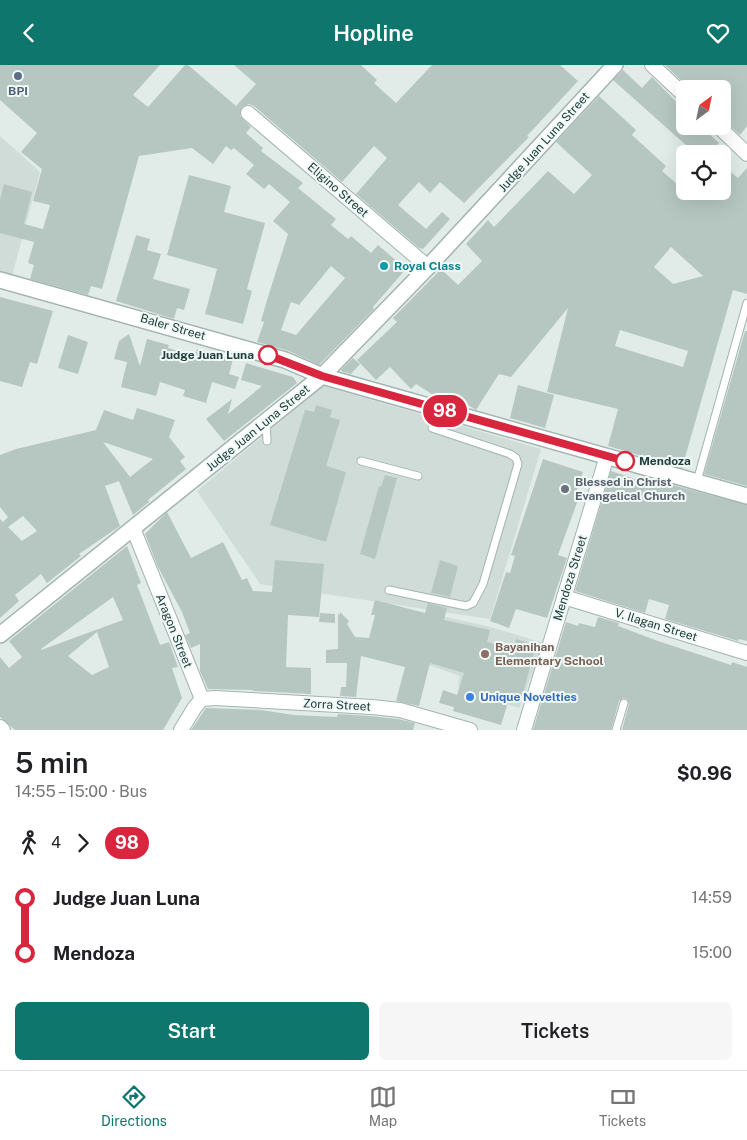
<!DOCTYPE html>
<html lang="en">
<head>
<meta charset="utf-8">
<style>
	:root { --surface:#fff; --page:#f6f6f6; --text:#202124; --muted:#757577; --line:#e0e0e0; --accent:#0f766e }
	body { margin:0; font-family:"Public Sans",sans-serif; background:var(--page); color:var(--text); height:100vh; display:flex; flex-direction:column; font-size:19px; white-space:nowrap }
	* { box-sizing:border-box; margin:0 }
	p { font-size:16px; color:var(--muted) }
	.icon { flex:none; width:28px; height:28px; fill:none; stroke:currentColor; stroke-width:2; stroke-linecap:round; stroke-linejoin:round }
	.map { position:relative; height:665px; overflow:hidden }
	.panel { display:flex; flex-direction:column; background:var(--surface); flex:1 }
	.panel>* { flex:none }
	.badge { padding:0 10px; border-radius:16px; font-size:18px; line-height:32px }
	.needle { width:32px; rotate:33deg }
	.tools { position:absolute; left:676px; top:15px; display:grid; gap:10px }
	.tools a { display:grid; place-items:center; width:55px; height:55px; border-radius:8px; background:var(--surface); box-shadow:0 5px 20px #0002; font-size:25px }
	.map>.badge { position:absolute; translate:-50% -50%; box-shadow:0 0 0 2px #fff }
	.legs { display:flex; align-items:center; gap:8px; height:55px; padding:0 15px; font-size:16px }
	.legs p { margin-inline-start:auto }
	.summary { display:flex; align-items:center; justify-content:space-between; height:85px; padding:0 15px }
	h1 { font-size:28px; font-weight:600; line-height:38px }
	.action { display:flex; gap:10px; margin-top:auto; padding:10px 15px }
	.action a { flex:1; height:58px; border-radius:8px; background:var(--accent); color:#fff; font-size:20px; font-weight:600; line-height:58px; text-align:center }
	.action a+a { background:var(--page); color:var(--text) }
	ul { padding:0 15px; list-style:none }
	li { display:flex; align-items:center; gap:18px; height:55px; font-size:19px }
	li i { display:grid; place-items:center; width:8px; height:100%; margin:0 6px; background:currentColor }
	li i::after { content:''; width:12px; height:12px; margin:-6px; border:4px solid; border-radius:50%; background:var(--surface) }
	li p { margin-inline-start:auto }
	li:first-child i { background:linear-gradient(#0000 50%,currentColor 0) }
	li:last-child i { background:linear-gradient(currentColor 50%,#0000 0) }
	header { display:flex; justify-content:space-between; align-items:center; height:65px; padding:0 15px; background:var(--accent); color:#fff; font-size:22px; font-weight:600 }
	.tabs { display:flex; justify-content:space-around; align-items:center; height:70px; border-top:1px solid var(--line); background:var(--surface); font-size:14px; color:var(--muted) }
	.tabs a { display:grid; justify-items:center; gap:2px }
	.tabs .current { color:var(--accent) }
	.map>svg:first-child { display:block }
</style>
</head>
<body>
<header><svg class="icon" aria-label="back" viewBox="0 0 24 24"><path d="M15 5l-7 7 7 7"/></svg>Hopline<svg class="icon" aria-label="heart" viewBox="0 0 24 24"><path d="M12 20l-8-8c-3-5 5-10 8-4 3-6 11-1 8 4z"/></svg></header>
<div class="map">
<svg width="747" height="665" viewBox="0 0 747 665">
	<rect width="100%" height="100%" fill="#e1ece9"/>
	<!-- built -->
	<g fill="#cfdcd8">
		<path d="M0,71L40,107L12,211L0,207Z"/>
		<path d="M323,321L541,384L490,554L260,519L197,426Z"/>
		<path d="M441,551L487,561L544,578L519,643L458,622L460,611L426,599Z"/>
	</g>
	<!-- building -->
	<g fill="#b6c7c2" fill-rule="evenodd">
		<path d="M0,0H160L133,30L148,42L185,0H188L236,41L256,19L234,0H361L377,15L374,18L396,38L432,0H560L578,16L527,71L529,72L464,138L440,117L430,128L419,117L398,140L426,164L442,147L450,154L423,184L419,183L356,129L387,93L374,81L342,117L254,41L249,39L242,42L240,51L251,62L246,68L263,83L261,86L303,118L298,123L336,154L331,160L348,174L351,171L371,188L378,180L406,204L373,242L374,244L319,300L289,286L257,277L264,257L261,256L267,235L288,169L273,156L290,137L269,119L264,124L246,109L254,100L234,83L231,85L226,81L213,99L192,83L139,91L102,224L91,221L88,230L30,214L34,200L28,198L34,177L0,168V135L4,119L32,127L24,159L43,164L50,140L33,136L42,104L21,87L37,68L0,35ZM331,201L345,213L296,270L281,265L291,237L299,240Z"/>
		<path d="M665,0H747V61L740,70L722,54V24H690Z"/>
		<path d="M623,5L642,23L652,12L685,46V61H701L719,78L708,89H696L613,15Z"/>
		<path d="M599,31L636,65L632,70L666,101L662,106L685,126H722V100L738,113L747,103V229L733,225L682,403L608,381L618,344L547,327L568,243L511,312L499,309L476,345L468,340L466,342L458,340L442,328L438,333L416,319L411,324L390,302L376,315L357,295L397,257L393,253L441,204L458,220L482,196L466,179L488,155L494,162L548,106L574,129L592,110L556,77ZM671,182L703,211L673,219L654,202ZM620,265L688,286L683,302L615,281Z"/>
		<path d="M189,110L231,121L224,147L265,158L247,224L252,226L243,259L205,249L217,204L167,190Z"/>
		<path d="M136,170L150,174L147,185L161,189L153,214L190,224L184,245L177,243L174,254L116,236Z"/>
		<path d="M0,232L53,246L37,299L30,297L22,322L0,316Z"/>
		<path d="M745,266H747V421L704,409Z"/>
		<path d="M129,269L140,301L147,274L169,280L168,283L195,291L197,284L233,294L229,309L239,312L235,324L212,317L206,338L183,331L185,325L160,317L156,331L121,322L127,297L114,294L119,276Z"/>
		<path d="M68,270L88,277L78,309L58,303Z"/>
		<path d="M353,293L360,299L351,309L343,307L341,305Z"/>
		<path d="M246,298L286,310L293,312L297,318L224,376L206,354L232,334L228,349L262,321L241,315Z"/>
		<path d="M518,320L554,330L545,363L510,353Z"/>
		<path d="M316,340L332,345L330,352L340,355L326,401L346,407L326,477L270,460L305,345L314,347Z"/>
		<path d="M137,343L175,355L169,372L185,392L180,396L186,404L148,435L149,437L133,450L119,416L105,421L120,461L79,489L81,491L47,518L41,509L15,530L19,536L0,553V454L3,457L8,452L0,442V390L16,384L96,365L104,345L133,355ZM103,377L153,394L130,412ZM23,451L37,466L22,476L8,462Z"/>
		<path d="M543,394L583,407L574,434L578,435L558,490L567,493L547,553L516,544L509,563L490,556L506,507L510,508L515,491L511,490Z"/>
		<path d="M611,406L660,422L661,417L747,440V576L739,574L738,576L665,554L669,540L649,534L645,548L575,526Z"/>
		<path d="M385,410L397,413L375,494L360,489L379,421L381,422Z"/>
		<path d="M167,447L191,493L223,477L242,515L247,513L253,526L272,527L275,495L324,499L319,552L288,550L286,602L311,603V629L253,626V625L208,624L200,606V579L191,583L185,570L190,568L182,547L158,502L145,469Z"/>
		<path d="M127,481L141,518L137,520L160,580L169,577L178,602L172,603L182,633L163,665H15L0,652V592L9,603L22,592L9,576ZM113,532L123,555L41,585V584ZM97,567L109,602L92,610L68,591Z"/>
		<path d="M440,495L458,501L450,532L431,528Z"/>
		<path d="M375,535L425,548L428,538L447,543L444,555L490,565L487,577L514,584L516,574L536,580L522,632L519,637L509,634L501,660L453,646L454,642L439,638L443,625L457,630L464,608L430,598L419,641L396,636L405,602L361,591L356,632L340,631L341,622H346L347,598H326V585L338,584V548L340,550V547L349,556L347,559L355,572L369,573L375,550H371Z"/>
		<path d="M320,548L335,549V558L319,557Z"/>
		<path d="M598,552L619,558L618,561L658,576L731,600L732,597L747,602V665H622L629,639L627,634L623,633L619,636L611,665H533L566,557L578,561L579,558L595,562Z"/>
		<path d="M206,643L261,645L294,650L337,652L338,649L371,651L398,654L415,658L413,665H191Z"/>
	</g>
	<g fill="none" stroke-linecap="round" stroke-linejoin="round">
		<defs>
			<g id="service">
				<path d="M266,357L267,376"/>
				<path d="M361,396L418,411"/>
				<path d="M697,416L747,238"/>
				<path d="M389,525L466,541L473,538L483,519L518,399L516,393L510,389L432,363"/>
				<path d="M616,665L624,638"/>
			</g>
			<g id="minor">
				<path d="M652,0L685,31"/>
				<path d="M248,48L428,202"/>
				<path d="M718,61L747,89"/>
				<path d="M133,463L202,634L195,642L181,665"/>
				<path d="M564,532L747,588"/>
				<path d="M202,634L215,633L372,642L400,645L470,665"/>
				<path d="M0,662L3,665"/>
				<path d="M524,665L607,391"/>
			</g>
			<g id="tertiary">
				<path d="M0,215L285,295L322,311L747,431"/>
				<path d="M0,570L322,311L428,202L615,0"/>
			</g>
		</defs>
		<!-- service casing -->
		<use href="#service" stroke="#a3b4b1" stroke-width="9"/>
		<!-- minor casing -->
		<use href="#minor" stroke="#a3b4b1" stroke-width="16"/>
		<!-- tertiary casing -->
		<use href="#tertiary" stroke="#a3b4b1" stroke-width="18"/>
		<!-- service -->
		<use href="#service" stroke="#fff" stroke-width="7"/>
		<!-- minor -->
		<use href="#minor" stroke="#fff" stroke-width="14"/>
		<!-- tertiary -->
		<use href="#tertiary" stroke="#fff" stroke-width="15"/>
	</g>
	<g fill="none" stroke-linecap="round" stroke-linejoin="round">
		<defs>
			<path id="line-1" d="M268,290L322,311L625,396"/>
		</defs>
		<!-- line-1 casing -->
		<use href="#line-1" stroke="#fff" stroke-width="11"/>
		<!-- line-1 -->
		<use href="#line-1" stroke="#d7263d" stroke-width="8"/>
	</g>
	<!-- markers -->
	<circle fill="#5c6f8a" stroke="#f1f9f6" stroke-width="2" cx="18" cy="11" r="5"/>
	<circle fill="#0f9aa8" stroke="#f1f9f6" stroke-width="2" cx="384" cy="201" r="5"/>
	<g fill="#fff" stroke="#d7263d" stroke-width="2.5">
		<circle cx="268" cy="290" r="9"/>
		<circle cx="625" cy="396" r="9"/>
	</g>
	<circle fill="#6b7280" stroke="#f1f9f6" stroke-width="2" cx="565" cy="424" r="5"/>
	<circle fill="#8d6e63" stroke="#f1f9f6" stroke-width="2" cx="485" cy="589" r="5"/>
	<circle fill="#3f7fe0" stroke="#f1f9f6" stroke-width="2" cx="470" cy="632" r="5"/>
	<g text-anchor="middle" stroke-width="4" stroke-linejoin="round" paint-order="stroke">
		<!-- service labels -->
		<g font-size="12" font-weight="bold" fill="#4e5e75" stroke="#f1f9f6">
			<text x="18" y="30">BPI</text>
		</g>
		<!-- street labels -->
		<g font-size="12" fill="#203e3a" stroke="#f1f9f6">
			<text transform="translate(544 77) rotate(-48)" y="4">Judge Juan Luna Street</text>
			<text transform="translate(338 125) rotate(41)" y="4">Eligino Street</text>
			<text transform="translate(173 262) rotate(16)" y="4">Baler Street</text>
			<text transform="translate(258 363) rotate(-39)" y="4">Judge Juan Luna Street</text>
			<text transform="translate(570 513) rotate(-73)" y="4">Mendoza Street</text>
			<text transform="translate(656 560) rotate(17)" y="4">V. Ilagan Street</text>
			<text transform="translate(174 566) rotate(68)" y="4">Aragon Street</text>
			<text transform="translate(337 640) rotate(3)" y="4">Zorra Street</text>
		</g>
		<!-- culture labels -->
		<g font-size="12" font-weight="bold" fill="#0d838f" stroke="#f1f9f6" text-anchor="start">
			<text x="394" y="205">Royal Class</text>
		</g>
		<!-- stop labels -->
		<g font-size="12" font-weight="bold" fill="#203e3a" stroke="#f1f9f6" text-anchor="end">
			<text x="254" y="294">Judge Juan Luna</text>
			<text x="639" y="400" text-anchor="start">Mendoza</text>
		</g>
		<!-- worship labels -->
		<g font-size="12" font-weight="bold" fill="#5b616d" stroke="#f1f9f6" text-anchor="start">
			<text x="575" y="421">Blessed in Christ<tspan x="575" dy="14">Evangelical Church</tspan></text>
		</g>
		<!-- education labels -->
		<g font-size="12" font-weight="bold" fill="#785e54" stroke="#f1f9f6" text-anchor="start">
			<text x="495" y="586">Bayanihan<tspan x="495" dy="14">Elementary School</tspan></text>
		</g>
		<!-- shop labels -->
		<g font-size="12" font-weight="bold" fill="#366cbe" stroke="#f1f9f6" text-anchor="start">
			<text x="480" y="636">Unique Novelties</text>
		</g>
	</g>
</svg>
<div class="tools">
<a><svg class="needle" viewBox="-14 -14 28 28"><path d="M0-13l5 13h-10z" fill="#e53935"/><path d="M0 13l5-13h-10z" fill="#757577"/></svg></a>
<a><svg class="icon" aria-label="locate" viewBox="0 0 24 24"><circle cx="12" cy="12" r="6"/><path d="M12 2v4M12 18v4M2 12h4M18 12h4"/></svg></a>
</div>
<b class="badge" style="left:445px;top:346px;background:#d7263d;color:#fff">98</b>
</div>
<section class="panel">
<div class="summary"><div><h1>5 min</h1><p>14:55 – 15:00 · Bus</p></div><b>$0.96</b></div>
<div class="legs"><svg class="icon" aria-label="walk" viewBox="0 0 24 24"><circle cx="13" cy="4" r="2"/><path d="M13 8l-2 6 4 7M11 14l-3 7M7 12l3-4h3l4 4"/></svg>4<svg class="icon" aria-label="forward" viewBox="0 0 24 24"><path d="M9 5l7 7-7 7"/></svg><b class="badge" style="background:#d7263d;color:#fff">98</b></div>
<ul>
<li><i style="color:#d7263d"></i><b>Judge Juan Luna</b><p>14:59</p></li>
<li><i style="color:#d7263d"></i><b>Mendoza</b><p>15:00</p></li>
</ul>
<div class="action"><a>Start</a><a>Tickets</a></div>
</section>
<nav class="tabs">
<a class="current"><svg class="icon" aria-label="directions" viewBox="0 0 24 24"><path d="M12 3l9 9-9 9-9-9zM9 14v-3h6M13 9l2 2-2 2"/></svg>Directions</a>
<a><svg class="icon" aria-label="map" viewBox="0 0 24 24"><path d="M3 6l6-2 6 2 6-2v14l-6 2-6-2-6 2zM9 4v14M15 6v14"/></svg>Map</a>
<a><svg class="icon" aria-label="tickets" viewBox="0 0 24 24"><path d="M3 7h18v10H3zM15 7v10"/></svg>Tickets</a>
</nav>
</body>
</html>
